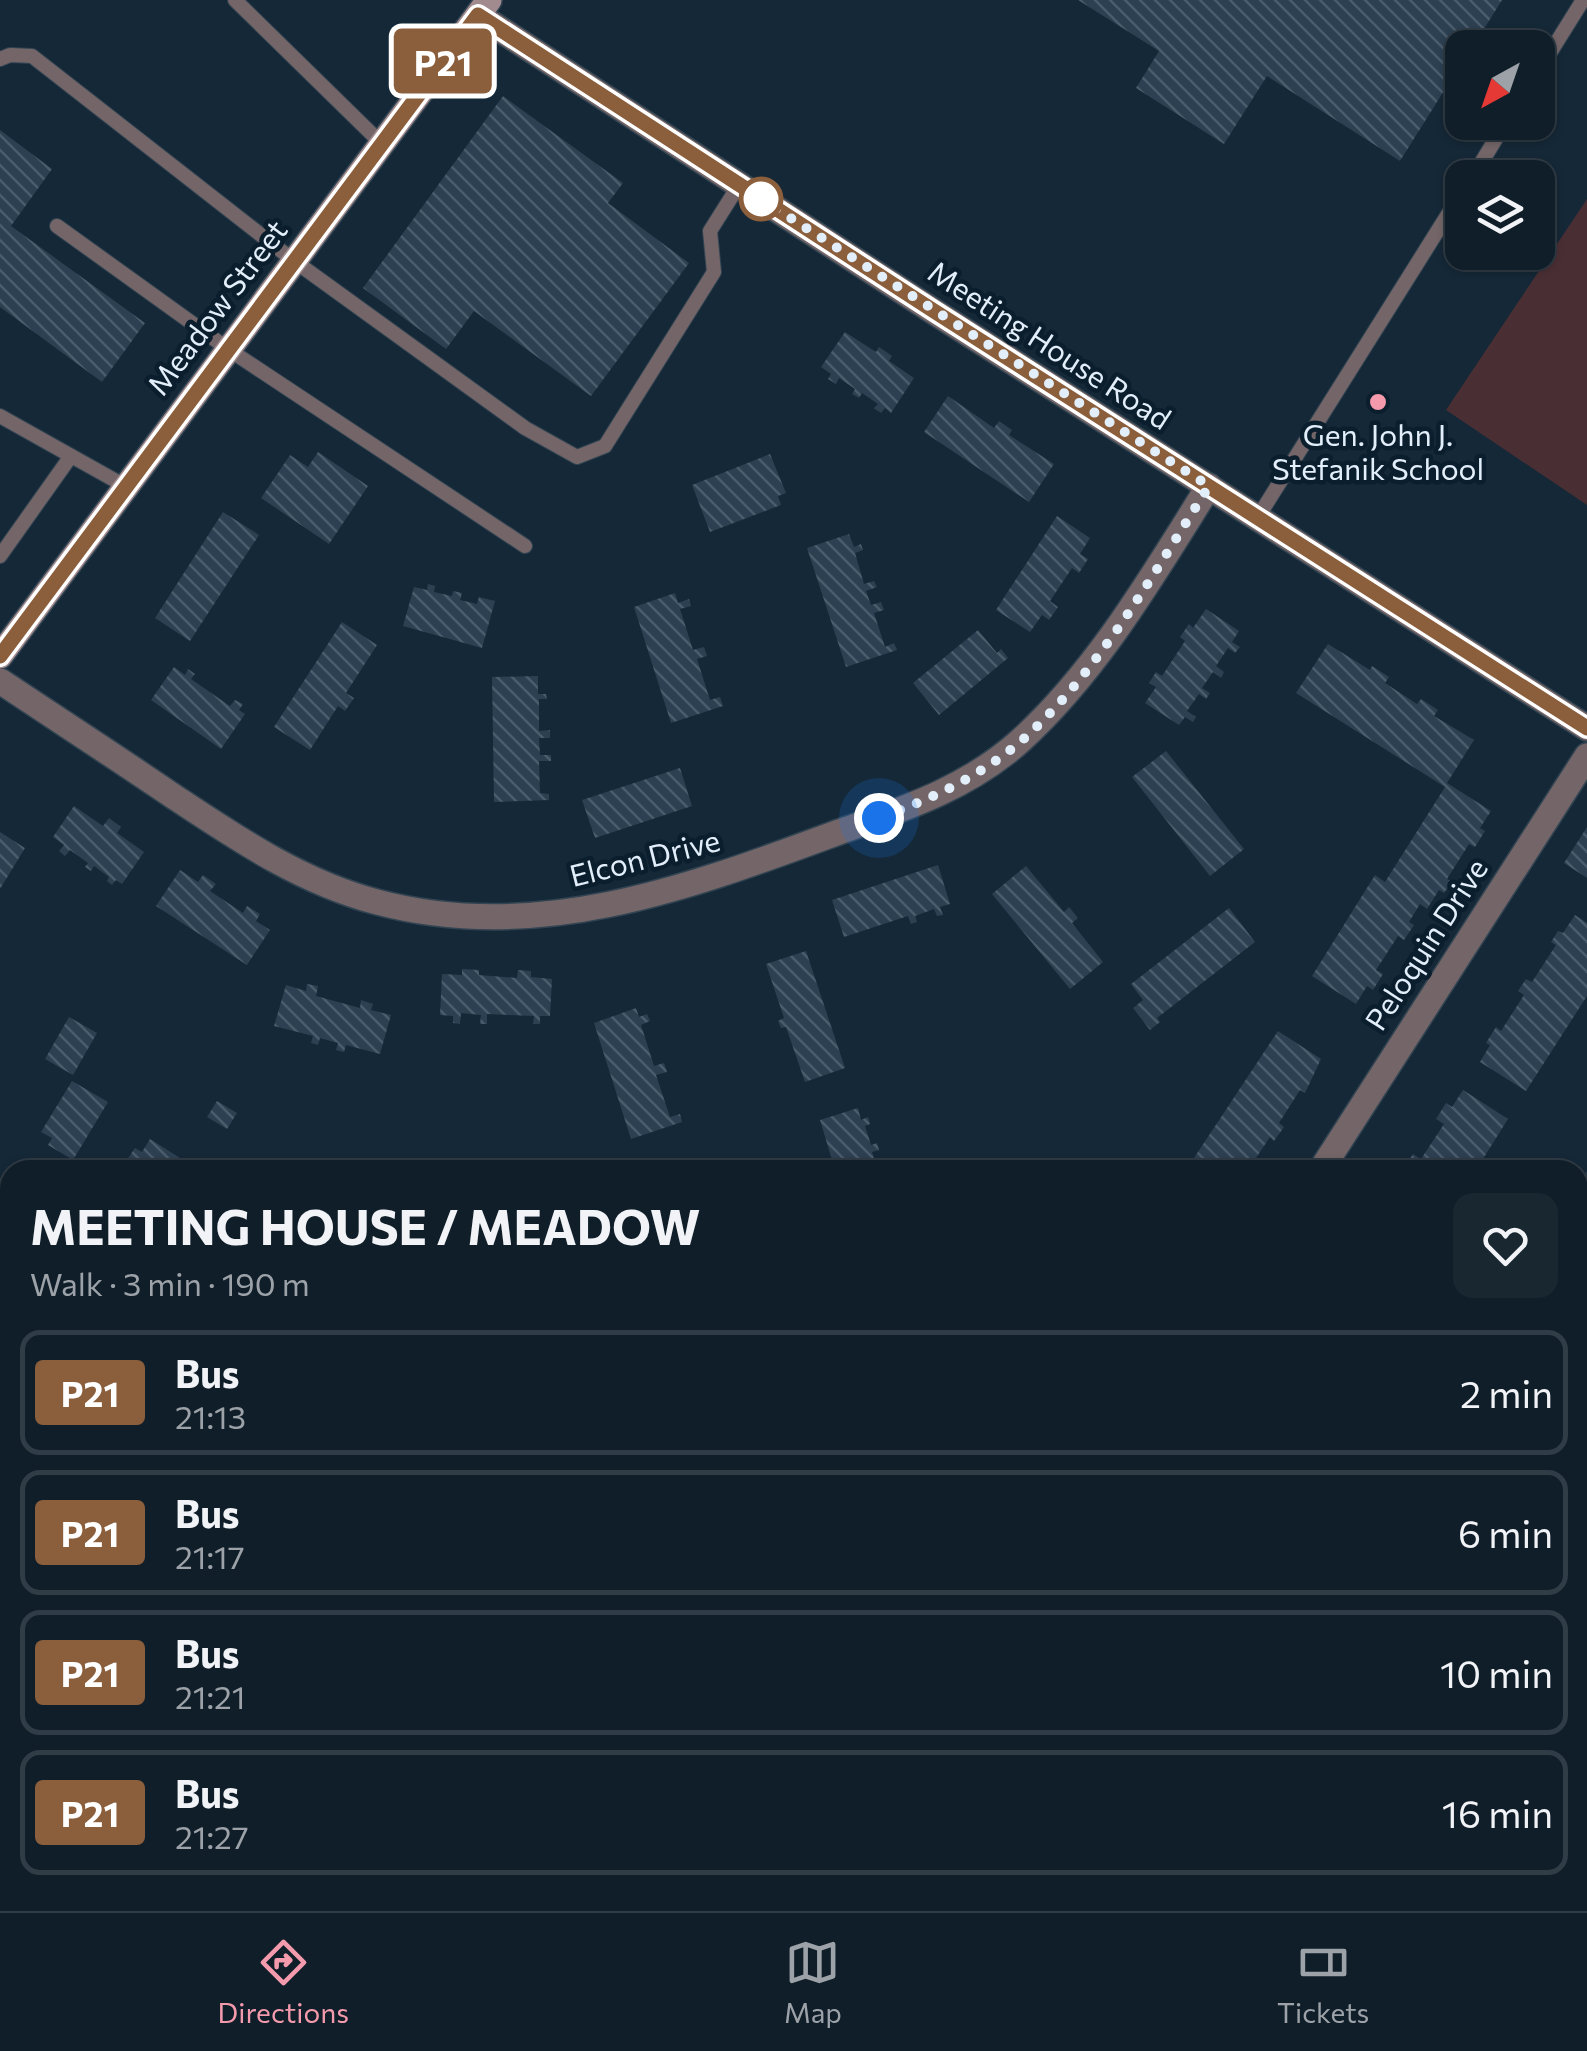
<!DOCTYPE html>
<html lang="en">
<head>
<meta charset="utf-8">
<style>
	:root { --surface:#101e29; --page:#192731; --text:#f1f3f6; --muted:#9ca2a8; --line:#303c46; --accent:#f39aac }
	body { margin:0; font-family:Commissioner,sans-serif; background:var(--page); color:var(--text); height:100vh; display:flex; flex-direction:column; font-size:38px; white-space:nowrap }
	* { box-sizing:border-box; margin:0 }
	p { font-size:32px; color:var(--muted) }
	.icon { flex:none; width:55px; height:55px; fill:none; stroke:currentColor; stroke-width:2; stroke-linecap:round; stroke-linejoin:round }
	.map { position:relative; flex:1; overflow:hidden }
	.side { position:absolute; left:0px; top:1160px; width:1588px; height:752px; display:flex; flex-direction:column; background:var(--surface); border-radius:30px 30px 0 0; box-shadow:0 2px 8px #0004,0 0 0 2px var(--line) }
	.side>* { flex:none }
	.badge { padding:0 20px; border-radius:8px; font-size:35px; line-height:65px }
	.needle { width:65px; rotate:220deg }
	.buttons { position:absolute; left:1445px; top:30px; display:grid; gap:20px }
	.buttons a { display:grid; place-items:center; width:110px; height:110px; border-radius:20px; background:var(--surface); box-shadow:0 2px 8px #0004,0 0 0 2px var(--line); font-size:50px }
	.you { position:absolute; width:50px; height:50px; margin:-25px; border:8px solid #fff; border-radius:50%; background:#1a73e8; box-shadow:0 0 0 15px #1a73e833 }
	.map>.badge { position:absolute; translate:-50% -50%; box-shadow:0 0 0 5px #fff }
	.round { display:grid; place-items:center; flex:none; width:105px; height:105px; border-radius:20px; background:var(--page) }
	.headline { display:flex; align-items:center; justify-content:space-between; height:170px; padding:0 30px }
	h1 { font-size:48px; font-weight:700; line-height:75px }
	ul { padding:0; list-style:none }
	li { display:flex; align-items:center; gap:30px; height:125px; margin:0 20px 15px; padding:0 10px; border:5px solid var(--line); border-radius:20px }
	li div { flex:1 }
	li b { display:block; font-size:38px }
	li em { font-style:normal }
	li .badge { min-width:110px; font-weight:700; text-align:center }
	.dock { display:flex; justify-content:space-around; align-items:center; height:140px; border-top:2px solid var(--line); background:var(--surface); font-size:28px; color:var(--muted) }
	.dock a { display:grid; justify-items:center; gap:5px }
	.dock .on { color:var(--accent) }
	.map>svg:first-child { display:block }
</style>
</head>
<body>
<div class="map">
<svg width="1587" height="1911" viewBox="0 0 1587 1911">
	<defs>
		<pattern id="park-crowns" width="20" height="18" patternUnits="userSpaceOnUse" patternTransform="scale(2.5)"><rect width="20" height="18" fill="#492f34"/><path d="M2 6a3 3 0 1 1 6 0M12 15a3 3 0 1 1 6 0" fill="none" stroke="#634d52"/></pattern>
		<pattern id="building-back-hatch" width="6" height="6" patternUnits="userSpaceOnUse" patternTransform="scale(2.5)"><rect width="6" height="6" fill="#2c4052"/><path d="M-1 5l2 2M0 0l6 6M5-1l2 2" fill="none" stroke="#4a5c6c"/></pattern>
	</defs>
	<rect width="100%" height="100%" fill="#152837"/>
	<!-- park -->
	<path fill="url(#park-crowns)" d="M0,1476L10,1482V1902H702L717,1911H0Z"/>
	<!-- garden -->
	<path fill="#492f34" d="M1587,199V505L1446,410Z"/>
	<!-- building -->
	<g fill="url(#building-back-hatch)">
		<path d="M1078,0H1502L1472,48H1462V62L1400,161L1267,76L1224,144L1136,88L1159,51Z"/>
		<path d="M503,96L623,183L608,203L689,263L591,396L474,311L446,349L363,288Z"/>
		<path d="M0,130L52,169L11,226L145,323L102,382L0,307Z"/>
		<path d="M845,332L876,352L879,347L892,356L889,361L914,378L891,413L885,408L881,413L874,408L878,404L862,393L859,398L852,394L855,389L839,378L836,384L828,379L831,374L821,367Z"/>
		<path d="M948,396L994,428L999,421L1012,430L1009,435L1054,464L1029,502L924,432Z"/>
		<path d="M318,452L368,486L329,544L261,498L290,455L308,467Z"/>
		<path d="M770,454L786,493L778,496L781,505L710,532L692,485Z"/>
		<path d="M223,512L259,535L190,641L155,618Z"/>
		<path d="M1057,516L1090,538L1080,554L1088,559L1079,573L1072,568L1050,601L1058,607L1049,620L1042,615L1030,632L996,610Z"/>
		<path d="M849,534L854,547L861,544L863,550L855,553L864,584L874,581L877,587L866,591L871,605L881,602L884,610L874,613L885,647L894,643L897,650L846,667L807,548Z"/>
		<path d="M428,584L435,586L434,592L452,596L453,591L462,593L460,600L477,604L479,597L495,601L482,648L403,626L414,587L427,590Z"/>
		<path d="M675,593L678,603L689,599L691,606L680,609L693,650L704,647L707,656L697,659L710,700L720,697L723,706L671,723L634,607Z"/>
		<path d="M1206,609L1239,631L1232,642L1240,647L1235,653L1228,648L1216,666L1224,672L1221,678L1213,672L1202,688L1210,693L1206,699L1199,694L1187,711L1196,717L1193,722L1185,717L1179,725L1145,703L1156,687L1149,683L1156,672L1162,676L1185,641L1180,637L1189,624L1193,628Z"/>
		<path d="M342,622L377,645L346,693L354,698L345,711L338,706L310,750L274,727Z"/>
		<path d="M978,630L997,653L1001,649L1008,658L939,715L913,683Z"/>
		<path d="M1328,644L1370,670L1372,666L1389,677L1385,683L1417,704L1421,699L1438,710L1434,716L1474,740L1447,783L1491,811L1480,828L1485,831L1475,847L1469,844L1447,879L1452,882L1444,893L1439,890L1427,909L1420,904L1409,922L1414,925L1404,940L1398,936L1376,970L1383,974L1373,990L1367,986L1356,1004L1312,976L1375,875L1385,882L1445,787L1296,693Z"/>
		<path d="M174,667L185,675L188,669L195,674L191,679L230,706L235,700L243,704L239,710L245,714L221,749L151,700Z"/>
		<path d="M538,676V694H546L547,699H539V731L550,730V738H539L540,755H551V761H539L540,793L549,794V800L494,802L492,677Z"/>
		<path d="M1166,751L1244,849L1210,876L1132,777Z"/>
		<path d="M680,768L692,806L595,838L582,800Z"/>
		<path d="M74,806L103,826L109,818L121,827L117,833L144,852L122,884L116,880L112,885L107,881L109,877L94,866L91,871L85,867L88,863L70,850L65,856L59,851L64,845L53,837Z"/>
		<path d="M1587,827V878L1564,863Z"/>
		<path d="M0,832L25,848L0,889Z"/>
		<path d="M938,865L950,904L940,907L943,915L937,916L934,909L915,916L917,922L911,924L908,916L844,937L832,900Z"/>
		<path d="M1026,866L1064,912L1069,907L1078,918L1072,923L1103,962L1070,989L992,894Z"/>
		<path d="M180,870L198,882L203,875L216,884L210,891L243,913L247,906L260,914L256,921L270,930L247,965L156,906Z"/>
		<path d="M1229,908L1255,942L1157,1018L1160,1022L1150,1030L1133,1008L1143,1000L1131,984Z"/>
		<path d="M1575,915L1587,923V996L1526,1091L1480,1062L1490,1045L1486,1043L1496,1027L1501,1031L1524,995L1518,991L1526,979L1532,982L1556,945L1551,942L1558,931L1563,933Z"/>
		<path d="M806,951L845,1068L805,1082L786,1027L781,1028L778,1021L784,1018L766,964Z"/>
		<path d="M462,969L479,970V975L517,978L518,970L531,971V977L552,979L550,1016H540V1024H533L534,1016L487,1014V1024H480L481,1015L461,1013L460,1024L453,1023V1016L440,1015L442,974L462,975Z"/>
		<path d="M307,984L318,986L316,996L360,1008L361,1000L373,1004L371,1010L391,1015L380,1054L346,1045L344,1052L336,1050L338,1043L320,1038L318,1045L311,1043L313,1036L274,1026L286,985L306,991Z"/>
		<path d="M636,1008L639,1017L647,1014L650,1021L641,1025L654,1066L664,1063L667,1072L656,1075L670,1117L680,1114L682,1122L631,1139L594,1023Z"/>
		<path d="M69,1017L97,1033L73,1075L45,1059Z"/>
		<path d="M1278,1031L1321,1059L1305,1093L1300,1090L1279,1123L1284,1127L1274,1141L1270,1137L1248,1170H1186Z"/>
		<path d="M72,1081L108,1102L73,1160L48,1145L52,1138L41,1132Z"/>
		<path d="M1463,1090L1508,1119L1476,1170H1410L1405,1166L1413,1154L1421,1159L1444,1124L1436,1119L1446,1103L1452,1107Z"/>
		<path d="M217,1101L237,1113L227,1129L207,1117Z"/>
		<path d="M858,1108L861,1120L868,1117L870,1124L865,1126L871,1145L877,1143L879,1150L872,1152L878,1170H835L820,1120Z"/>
		<path d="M150,1139L188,1163L183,1170H120L135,1148L142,1152Z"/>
		<path d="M1587,1171V1269L1578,1284V1186Z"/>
		<path d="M0,1305L10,1311V1346L0,1363Z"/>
		<path d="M1578,1610L1587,1616V1652L1578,1667Z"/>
		<path d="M754,1902H786L798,1911H748Z"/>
		<path d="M1338,1902H1420L1415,1911H1347L1348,1908Z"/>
	</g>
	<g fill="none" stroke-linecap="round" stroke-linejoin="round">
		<defs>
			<g id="service">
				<path d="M235,0L381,143"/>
				<path d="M0,59L10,55L32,56L293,260L525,428L577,457L605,446L714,272L710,231L739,185"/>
				<path d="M1538,72L1583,0"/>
				<path d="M1472,178L1506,122"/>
				<path d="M57,226L228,349L525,546"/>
				<path d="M0,416L125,486"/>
				<path d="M1258,517L1462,192"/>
				<path d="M0,556L71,456"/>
			</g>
			<g id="minor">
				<path d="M478,15L933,311L1587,728"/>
				<path d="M0,681C57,719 114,756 170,794C235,837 300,882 377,902C538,945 690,887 839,832C904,809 968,788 1020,741C1098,670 1153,575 1209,486"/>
				<path d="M1321,1170L1587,756"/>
				<path d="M0,1196L10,1202"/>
				<path d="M1578,1407L1587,1404"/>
				<path d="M1578,1484L1587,1487"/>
				<path d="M1186,1902L1200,1911"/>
			</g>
			<path id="secondary" d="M0,656L489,0"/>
		</defs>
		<!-- service casing -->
		<use href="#service" stroke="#324452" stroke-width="16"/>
		<!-- minor casing -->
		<use href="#minor" stroke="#324452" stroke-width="28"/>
		<!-- secondary casing -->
		<use href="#secondary" stroke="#324452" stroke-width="28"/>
		<!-- service -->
		<use href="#service" stroke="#746668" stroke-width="14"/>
		<!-- minor -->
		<use href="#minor" stroke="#746668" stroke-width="25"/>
		<!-- secondary -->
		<use href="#secondary" stroke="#a18b8e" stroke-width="25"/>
	</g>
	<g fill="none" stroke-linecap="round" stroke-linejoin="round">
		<defs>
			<path id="line" d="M0,656L478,15L934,311L1587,728"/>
		</defs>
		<!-- line casing -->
		<use href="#line" stroke="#fff" stroke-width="22"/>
		<!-- line -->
		<use href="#line" stroke="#8b5e3c" stroke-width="15"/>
		<!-- walk -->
		<path stroke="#e2eef9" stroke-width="10" stroke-dasharray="0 18" d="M761,199L1209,486C1153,574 1098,674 1019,743C977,778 929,800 879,818"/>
	</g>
	<!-- markers -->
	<circle fill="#fff" stroke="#8b5e3c" stroke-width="5" cx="761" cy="199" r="20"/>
	<circle fill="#f39aac" stroke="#0b1e2d" stroke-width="4" cx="1378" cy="402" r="10"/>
	<g text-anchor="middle" stroke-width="9" stroke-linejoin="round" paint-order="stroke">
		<!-- street labels -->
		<g font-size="30" fill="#e2eef9" stroke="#0b1e2d">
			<text transform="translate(218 308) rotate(-53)" y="10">Meadow Street</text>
			<text transform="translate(1049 346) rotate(33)" y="10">Meeting House Road</text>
			<text transform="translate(645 859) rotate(-14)" y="10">Elcon Drive</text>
			<text transform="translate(1427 945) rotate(-57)" y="10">Peloquin Drive</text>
		</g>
		<!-- poi labels -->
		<g font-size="30" fill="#e2eef9" stroke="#0b1e2d">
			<text x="1378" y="446">Gen. John J.<tspan x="1378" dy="34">Stefanik School</tspan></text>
		</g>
	</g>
</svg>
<div class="buttons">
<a><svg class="needle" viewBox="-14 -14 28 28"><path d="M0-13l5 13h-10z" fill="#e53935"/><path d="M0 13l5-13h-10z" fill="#9ca2a8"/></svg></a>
<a><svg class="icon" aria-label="layers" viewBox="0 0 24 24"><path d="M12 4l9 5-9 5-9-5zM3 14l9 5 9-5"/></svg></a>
</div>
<div class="you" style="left:879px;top:818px"></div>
<b class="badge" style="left:443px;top:61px;background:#8b5e3c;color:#fff">P21</b>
<section class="side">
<div class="headline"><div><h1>MEETING HOUSE / MEADOW</h1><p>Walk · 3 min · 190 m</p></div><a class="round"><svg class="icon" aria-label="heart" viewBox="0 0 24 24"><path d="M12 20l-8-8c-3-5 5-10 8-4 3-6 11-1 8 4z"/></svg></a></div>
<ul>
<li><span class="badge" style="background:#8b5e3c;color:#fff">P21</span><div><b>Bus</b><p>21:13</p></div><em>2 min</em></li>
<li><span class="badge" style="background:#8b5e3c;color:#fff">P21</span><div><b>Bus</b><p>21:17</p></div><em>6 min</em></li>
<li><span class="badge" style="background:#8b5e3c;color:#fff">P21</span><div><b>Bus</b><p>21:21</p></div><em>10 min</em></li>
<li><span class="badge" style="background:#8b5e3c;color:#fff">P21</span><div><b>Bus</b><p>21:27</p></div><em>16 min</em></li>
</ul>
</section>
</div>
<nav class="dock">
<a class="on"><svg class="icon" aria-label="directions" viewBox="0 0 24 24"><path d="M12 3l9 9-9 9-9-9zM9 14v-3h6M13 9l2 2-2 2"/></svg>Directions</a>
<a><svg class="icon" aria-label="map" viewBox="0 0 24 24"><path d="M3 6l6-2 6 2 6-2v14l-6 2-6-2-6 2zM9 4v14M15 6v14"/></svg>Map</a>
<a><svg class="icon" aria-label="tickets" viewBox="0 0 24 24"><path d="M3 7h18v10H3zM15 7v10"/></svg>Tickets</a>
</nav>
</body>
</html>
